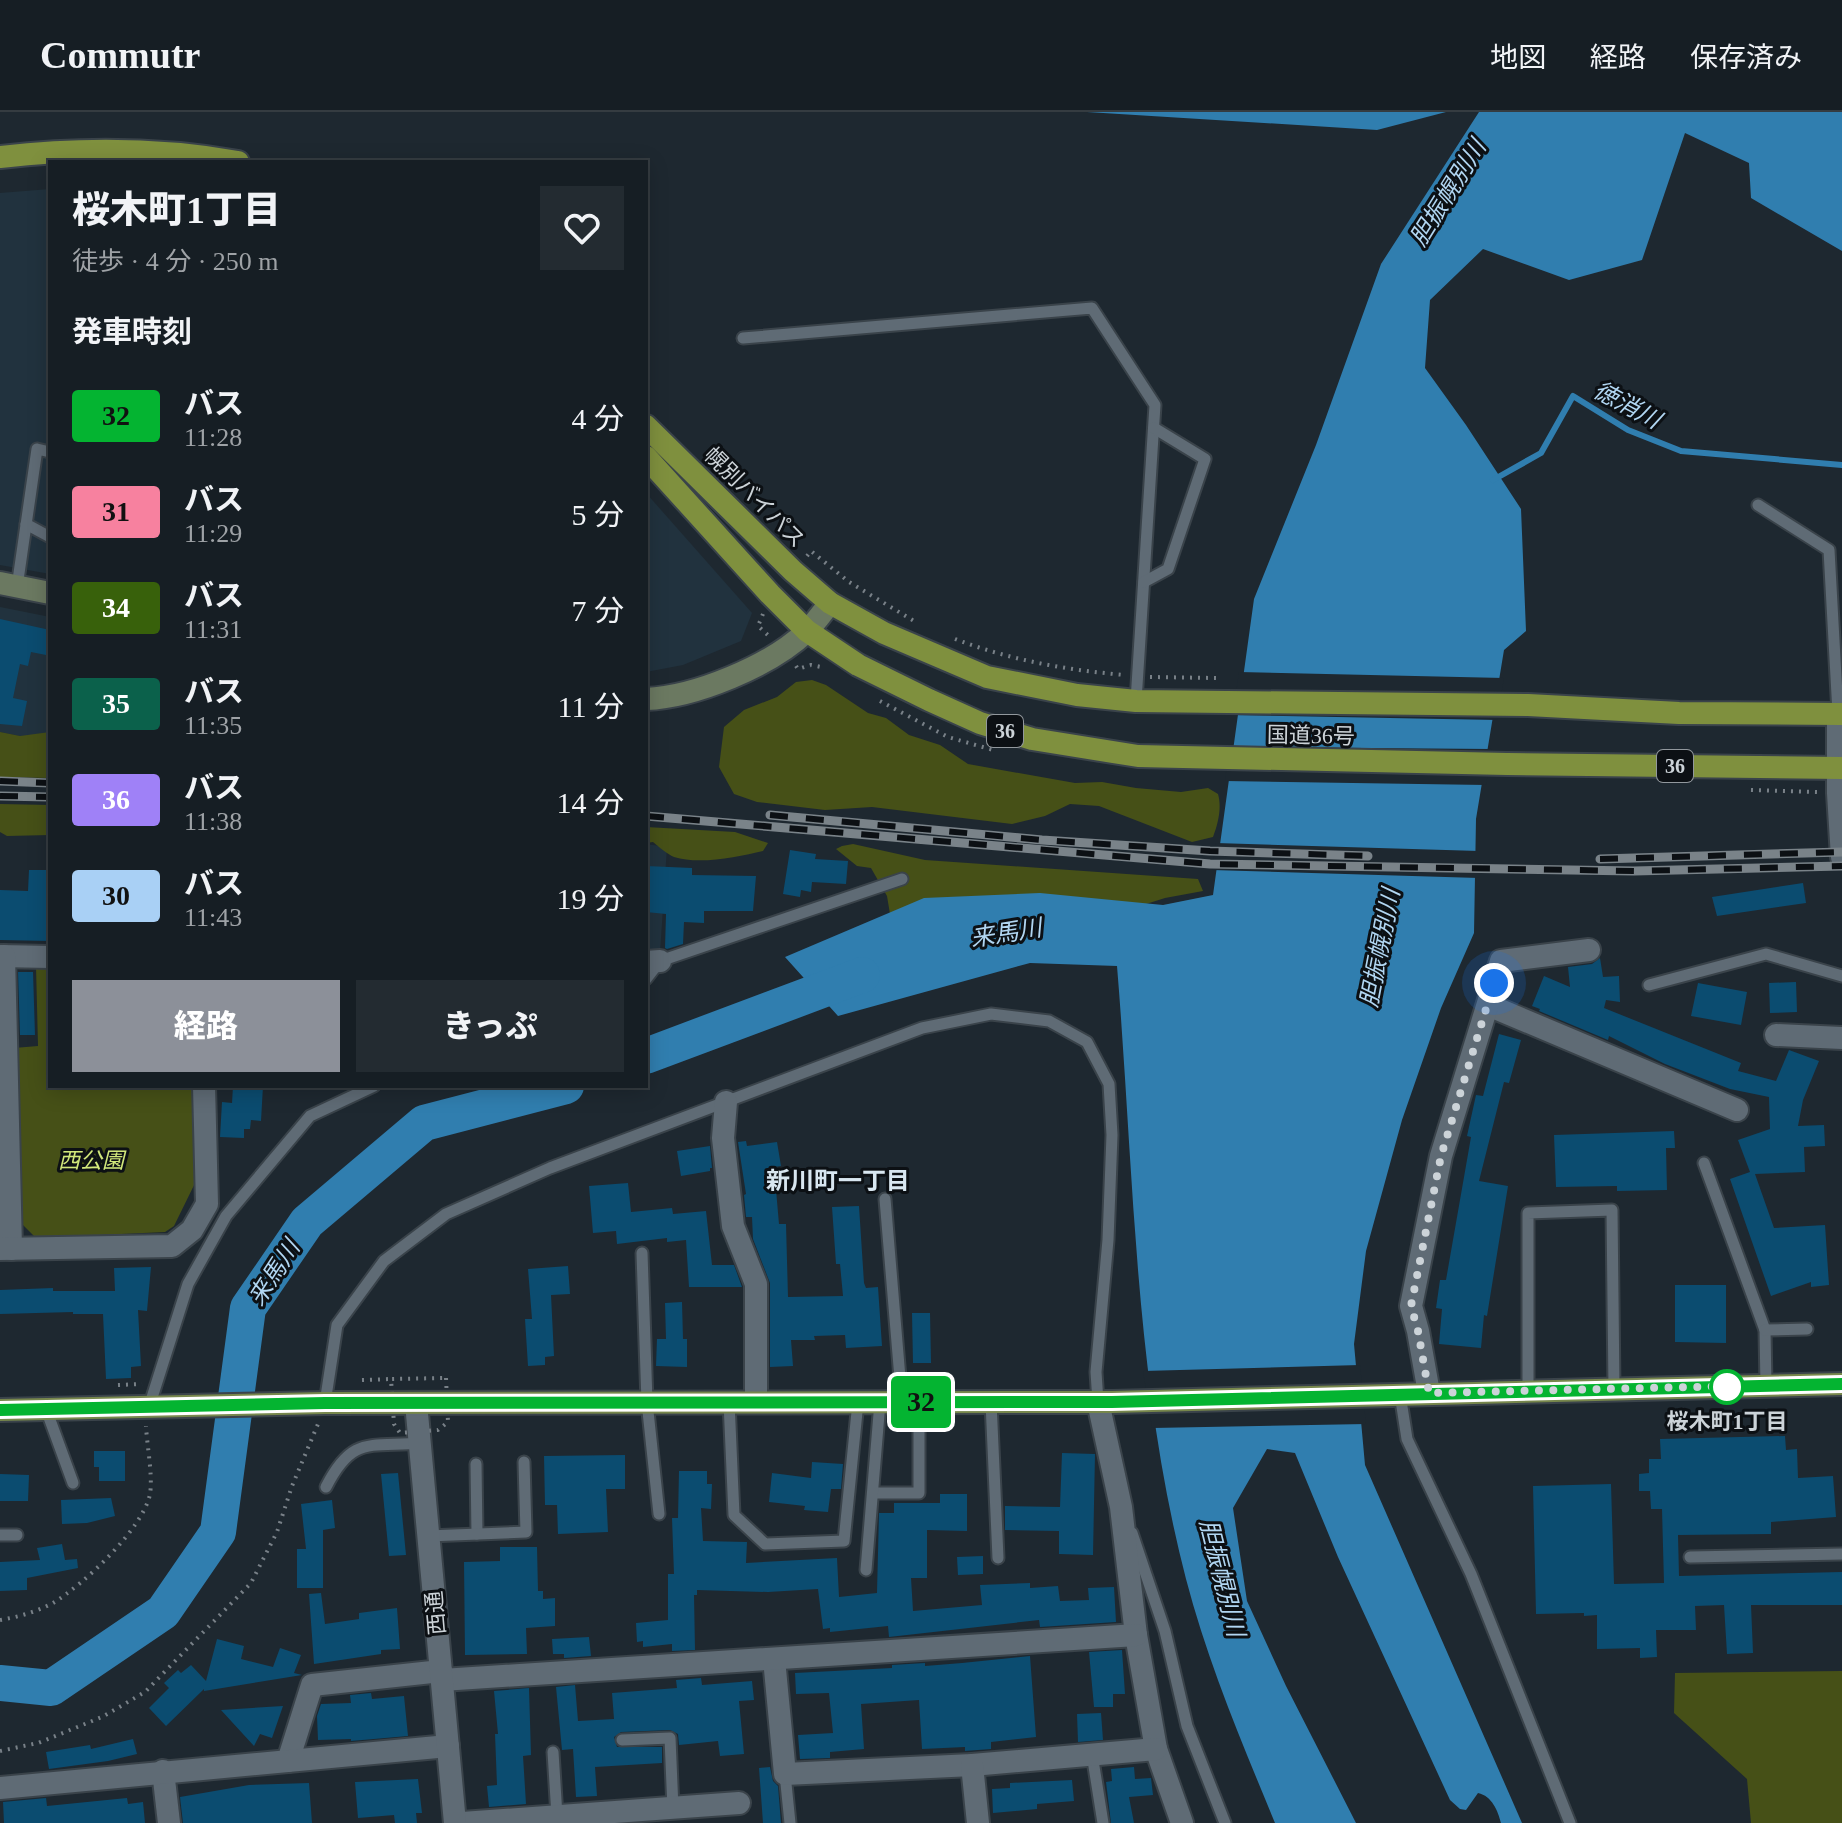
<!DOCTYPE html>
<html lang="ja">
<head>
<meta charset="utf-8">
<style>
	:root { --surface:#161e24; --page:#232b31; --text:#f1f3f6; --muted:#9ea2a6; --line:#353c41; --accent:#8c9099 }
	body { margin:0; font-family:"Times New Roman","Noto Sans JP",serif; background:var(--page); color:var(--text); height:100vh; display:flex; flex-direction:column; font-size:30px; white-space:nowrap }
	* { box-sizing:border-box; margin:0 }
	p { font-size:26px; color:var(--muted) }
	.icon { flex:none; width:44px; height:44px; fill:none; stroke:currentColor; stroke-width:2; stroke-linecap:round; stroke-linejoin:round }
	.map { position:relative; flex:1; overflow:hidden }
	.drawer { position:absolute; left:48px; top:48px; width:600px; height:928px; display:flex; flex-direction:column; background:var(--surface); border-radius:0px; box-shadow:0 4px 20px #0003,0 0 0 2px var(--line) }
	.drawer>* { flex:none }
	.badge { padding:0 16px; border-radius:6px; font-size:28px; line-height:52px }
	.you { position:absolute; width:40px; height:40px; margin:-20px; border:6px solid #fff; border-radius:50%; background:#1a73e8; box-shadow:0 0 0 12px #1a73e833 }
	.map>.badge { position:absolute; translate:-50% -50%; box-shadow:0 0 0 4px #fff }
	h2 { padding:0 24px; font-size:30px; line-height:72px }
	.round { display:grid; place-items:center; flex:none; width:84px; height:84px; border-radius:0px; background:var(--page) }
	.summary { display:flex; align-items:center; justify-content:space-between; height:136px; padding:0 24px }
	h1 { font-size:38px; font-weight:800; line-height:60px }
	.button { display:flex; gap:16px; margin-top:auto; padding:16px 24px }
	.button a { flex:1; height:92px; border-radius:0px; background:var(--accent); color:#fff; font-size:32px; font-weight:800; line-height:92px; text-align:center }
	.button a+a { background:var(--page); color:var(--text) }
	ul { padding:0; list-style:none }
	li { display:flex; align-items:center; gap:24px; height:96px; padding:0 24px }
	li div { flex:1 }
	li b { display:block; font-size:30px }
	li em { font-style:normal }
	li .badge { min-width:88px; font-weight:700; text-align:center }
	header { display:flex; align-items:center; gap:48px; box-sizing:border-box; height:112px; padding:0 40px; background:var(--surface); border-bottom:2px solid var(--line) }
	header strong { font-size:38px }
	nav { display:flex; gap:44px; margin-inline-start:auto; font-size:28px }
	.map>svg:first-child { display:block }
</style>
</head>
<body>
<header>
<strong>Commutr</strong>
<nav><a>地図</a><a>経路</a><a>保存済み</a></nav>
</header>
<div class="map">
<svg width="1842" height="1711" viewBox="0 0 1842 1711">
	<rect width="100%" height="100%" fill="#1e2830"/>
	<!-- built -->
	<g fill="#21323e">
		<path d="M50,77V462L0,453V81Z"/>
		<path d="M646,381L752,501L741,529L683,553L646,560Z"/>
		<path d="M0,495L50,505V623L20,624L0,620Z"/>
		<path d="M646,732L667,735L660,841L646,844Z"/>
	</g>
	<!-- green -->
	<g fill="#465017">
		<path d="M812,568L826,573L868,601L886,606L909,623L940,633L968,652L1075,671L1102,670L1136,676L1181,680L1208,676L1218,682C1222,696 1218,712 1213,725L1192,730L1099,694L1070,692L1045,704L1012,712L872,695L825,698L757,690L734,682L719,655L724,615L744,598L777,585L796,570Z"/>
		<path d="M0,620L20,624L50,620V666L0,665Z"/>
		<path d="M0,692L50,693V723L7,724L0,720Z"/>
		<path d="M646,715L735,720L768,731L763,739C738,745 699,753 674,745C667,742 659,735 653,730L646,731Z"/>
		<path d="M853,732L925,748L1198,767L1203,779L1165,786L1124,799L891,808L887,784L871,756L857,754L836,737L842,734Z"/>
		<path d="M36,854H50V974H196L199,1063L174,1114L165,1120L36,1126L17,1107L14,936L38,934Z"/>
		<path d="M1842,1559V1711H1751L1747,1667L1674,1601L1675,1561Z"/>
	</g>
	<!-- water -->
	<g fill="#307eaf">
		<path d="M1087,0H1446L1377,18Z"/>
		<path d="M1479,0H1842V139L1751,86L1749,51L1685,21L1642,148L1569,168L1483,137L1430,188L1425,256L1466,313L1521,397L1526,519L1504,538L1476,707L1474,821L1441,896L1402,1008L1366,1139L1354,1232L1365,1353L1522,1711H1501C1498,1699 1492,1684 1478,1681L1466,1698L1460,1697L1450,1688L1338,1445L1295,1341L1267,1337L1233,1396L1247,1489L1286,1574L1356,1711H1275C1242,1631 1208,1551 1186,1467C1134,1267 1134,1059 1117,854L1030,851L838,904L785,845L924,786L1040,781L1163,793L1213,783L1254,487L1316,333L1381,152Z"/>
	</g>
	<!-- pier -->
	<g fill="#1e2830">
		<path d="M1239,560L1504,566L1497,608L1233,603Z"/>
		<path d="M1229,635L1492,637L1486,673L1225,669Z"/>
		<path d="M1216,731L1479,739V766L1212,758Z"/>
		<path d="M1360,1253L1366,1312L1152,1316L1143,1259Z"/>
	</g>
	<g fill="none" stroke-linecap="round" stroke-linejoin="round">
		<!-- stream -->
		<path stroke="#307eaf" stroke-width="6" d="M1493,368L1541,341L1573,284L1628,318L1681,339L1842,353"/>
		<!-- river -->
		<g stroke="#307eaf" stroke-width="36">
			<path d="M646,944L862,863"/>
			<path d="M0,1571L51,1576L163,1500L218,1420L248,1196L307,1110L424,1011L566,974"/>
		</g>
	</g>
	<!-- building -->
	<g fill="#0b4c70">
		<path d="M0,507L50,518L46,543L31,540L28,554L20,552L13,586L27,589L22,614L0,612Z"/>
		<path d="M790,738L816,742L815,747L848,749L846,772L812,770L811,780L801,778L800,785L783,782Z"/>
		<path d="M646,754L692,756V763L756,764L753,799H704V811L684,810L683,832L667,837L665,836L666,802L646,800Z"/>
		<path d="M29,758H50V829L0,828V778L28,779Z"/>
		<path d="M1803,771L1806,791L1717,804L1712,785Z"/>
		<path d="M1600,846L1603,865L1619,864L1620,890L1606,888L1604,896L1741,951L1738,959L1776,969L1789,938L1819,949L1803,988L1798,1014L1824,1013L1825,1034L1804,1035L1805,1060L1755,1062L1774,1116L1825,1113L1829,1173L1811,1175V1170L1771,1184L1730,1067L1750,1060L1738,1028L1770,1017L1769,985L1730,977L1665,952L1609,924L1608,928L1539,899L1540,897L1532,894L1544,864L1570,875L1568,855L1592,852Z"/>
		<path d="M18,860H33L35,923H20Z"/>
		<path d="M1796,870L1797,900L1770,901L1769,871Z"/>
		<path d="M1698,871L1747,880L1741,913L1691,904Z"/>
		<path d="M1499,922L1521,928L1509,971L1504,970L1479,1069L1508,1074L1487,1204L1484,1203L1481,1236L1439,1232L1442,1197L1436,1196L1440,1168H1446L1471,1025L1467,1024L1476,983L1483,984Z"/>
		<path d="M233,974H263L261,1009L251,1008L250,1017H244V1026L220,1025L222,990L232,991Z"/>
		<path d="M1674,1019L1675,1036H1666L1667,1078L1617,1079V1074L1556,1075L1554,1023Z"/>
		<path d="M746,1029L747,1034L777,1030L781,1054L774,1055L779,1112H786L788,1185L843,1184L840,1152H836L832,1095L859,1094L864,1171L866,1176L878,1175L882,1234L846,1236L845,1223L814,1224L815,1228H791L793,1254L770,1255V1171L753,1127L752,1105H746L744,1083L746,1082L738,1030Z"/>
		<path d="M710,1034L712,1056H710V1059L681,1064L677,1039Z"/>
		<path d="M628,1071L631,1100L672,1096L673,1102L706,1099L712,1153H734L742,1175H689L686,1128L667,1130V1126L617,1132L616,1119L593,1121L589,1074Z"/>
		<path d="M568,1154L570,1182L551,1183L554,1244L545,1245V1253L528,1254L525,1207H532L528,1157Z"/>
		<path d="M151,1155L147,1199L138,1198L141,1254L131,1255V1266L106,1267L103,1202H73V1200L0,1202V1178L53,1176V1179H115L114,1156Z"/>
		<path d="M1675,1173H1726V1231L1675,1230Z"/>
		<path d="M682,1190L683,1227H687V1255L656,1254L657,1227H666L665,1191Z"/>
		<path d="M912,1201H930L931,1251H913Z"/>
		<path d="M1785,1324L1786,1338L1797,1337L1798,1366L1833,1364L1836,1405L1771,1410V1422L1678,1423L1679,1464L1842,1460V1493H1751L1753,1541L1727,1542L1724,1493L1695,1494L1696,1518H1656L1657,1545L1640,1546V1536L1597,1537V1503L1584,1504V1501L1536,1502L1533,1374L1611,1372L1614,1472L1664,1471L1662,1397H1651L1650,1379H1639V1362L1649,1361V1347H1661L1660,1327Z"/>
		<path d="M94,1339H125V1369H99V1355H94Z"/>
		<path d="M1062,1341L1095,1342L1093,1443L1059,1442V1419L1005,1418V1394L1060,1395Z"/>
		<path d="M625,1343V1377H606L608,1420L558,1422L557,1393H545L544,1344Z"/>
		<path d="M812,1350L843,1352L841,1377H831L828,1400L804,1398L805,1394L769,1390L772,1361L811,1366Z"/>
		<path d="M679,1359H707V1372H712L711,1397L701,1396L703,1429L747,1430L746,1451L837,1446L839,1485L877,1481L879,1401H894V1391H940V1382H967V1419L927,1418V1466H911L913,1499L982,1493L980,1473L1030,1471V1476L1058,1474L1060,1489L1089,1488L1088,1476L1114,1475L1116,1510L1040,1515L1039,1508L889,1525L888,1514L830,1520V1516L823,1517L818,1477L768,1480L697,1478V1483H694L695,1538L672,1539V1532L643,1535V1529L637,1530L636,1511L668,1508V1462H674L672,1406H678Z"/>
		<path d="M398,1361L406,1443L389,1444L381,1362Z"/>
		<path d="M0,1362L29,1363L28,1389H0Z"/>
		<path d="M111,1386L115,1404L87,1411L62,1412L61,1388Z"/>
		<path d="M332,1388L335,1416L323,1418V1476H297V1437H306L301,1392Z"/>
		<path d="M62,1432L65,1448L77,1447L78,1456L27,1466V1478L0,1479V1450L40,1448L37,1436Z"/>
		<path d="M500,1435H537L538,1479H543V1487L555,1486V1514L526,1516L527,1542L465,1543L464,1450L500,1449Z"/>
		<path d="M983,1444V1462L958,1463L957,1445Z"/>
		<path d="M321,1481L325,1512L359,1507V1501L397,1496L400,1537L381,1538V1542L314,1552L309,1482Z"/>
		<path d="M589,1525L591,1544L564,1546V1542H553L552,1527Z"/>
		<path d="M217,1527L244,1534L241,1547L273,1555L280,1536L301,1543L294,1561L302,1563L204,1579V1577L166,1614L149,1596L169,1576L164,1571L178,1558L181,1561L191,1553L206,1569Z"/>
		<path d="M1122,1538L1125,1582H1113V1595H1094L1089,1540Z"/>
		<path d="M1030,1544L1036,1625L991,1630V1637L965,1639V1635L922,1637L919,1588L861,1592L864,1637L830,1640V1646L800,1647L798,1623L833,1621L829,1581L796,1582L795,1561L892,1556V1553L925,1551V1554L962,1551Z"/>
		<path d="M701,1566L702,1573L752,1569L754,1588L739,1589L744,1642L720,1644L718,1629L679,1633L678,1622L670,1618L621,1620L614,1625L617,1635H662V1651L595,1655L597,1684L576,1685L573,1637L562,1638L556,1575L575,1573L578,1609L614,1607L612,1581L677,1576L676,1568Z"/>
		<path d="M529,1576L531,1643L523,1644L526,1692L489,1695L487,1674L497,1673L495,1622H498L494,1579Z"/>
		<path d="M371,1581L372,1587L404,1584L408,1624L351,1629V1627L318,1628L317,1604L321,1592L351,1591L350,1583Z"/>
		<path d="M283,1594L272,1626L260,1622L254,1634L221,1598Z"/>
		<path d="M1101,1601L1103,1628L1078,1630L1077,1602Z"/>
		<path d="M133,1627L137,1642L108,1649L49,1657L46,1640L90,1633L91,1637Z"/>
		<path d="M770,1655L773,1669L778,1674L781,1711H763L759,1656Z"/>
		<path d="M1134,1655L1135,1667L1151,1666L1153,1683L1129,1685L1134,1711H1111L1106,1670L1112,1669L1111,1657Z"/>
		<path d="M418,1667L422,1701H416L417,1711H395L394,1703L358,1706L355,1670Z"/>
		<path d="M1072,1668L1074,1689L1037,1692V1697L993,1701L992,1677L1010,1676V1671Z"/>
		<path d="M309,1671L312,1711H183L180,1685L249,1673Z"/>
		<path d="M46,1686L47,1694L127,1686L128,1692L143,1690L145,1711H4L3,1690Z"/>
	</g>
	<g fill="none" stroke-linecap="round" stroke-linejoin="round">
		<defs>
			<g id="service">
				<path d="M743,226L1092,196L1155,293L1136,589"/>
				<path d="M1758,393L1829,438L1838,601"/>
				<path d="M26,412L50,425"/>
				<path d="M1144,470L1168,457L1205,347L1154,316"/>
				<path d="M17,475L37,337L50,340"/>
				<path d="M646,867L660,849L902,767"/>
				<path d="M1649,873L1766,842L1842,864"/>
				<path d="M1704,1051L1765,1218L1766,1274"/>
				<path d="M885,1087L902,1290"/>
				<path d="M642,1141L647,1290L659,1402"/>
				<path d="M1765,1218L1807,1217"/>
				<path d="M1528,1278V1101L1612,1098L1614,1277"/>
				<path d="M1400,1282L1407,1327L1471,1462L1570,1711"/>
				<path d="M729,1290L734,1403L765,1432L844,1429L858,1290"/>
				<path d="M991,1290L998,1446"/>
				<path d="M325,1291L337,1213L384,1149L446,1102L550,1056L922,916L991,902L1049,909L1087,930L1109,972L1112,1023L1108,1128L1096,1260L1098,1290"/>
				<path d="M149,1295L188,1172L226,1104L310,1004L374,974"/>
				<path d="M46,1297L73,1371"/>
				<path d="M476,1352L477,1422"/>
				<path d="M326,1375C352,1324 368,1335 420,1331"/>
				<path d="M874,1381H919V1290"/>
				<path d="M1132,1421L1165,1519L1187,1614L1225,1711"/>
				<path d="M0,1423H17"/>
				<path d="M428,1424L526,1420L524,1350"/>
				<path d="M1690,1445L1842,1442"/>
				<path d="M866,1458L880,1290"/>
				<path d="M622,1628L670,1626L673,1697"/>
				<path d="M553,1640L557,1704"/>
				<path d="M1092,1642L1103,1711"/>
				<path d="M785,1662L790,1711"/>
			</g>
			<g id="minor">
				<path d="M0,844L50,845"/>
				<path d="M4,844L11,1137"/>
				<path d="M646,850L660,849"/>
				<path d="M1488,893L1737,998"/>
				<path d="M1776,923L1842,926"/>
				<path d="M726,990L723,1026L733,1114L756,1172V1290"/>
				<path d="M0,1137L172,1134L192,1118L207,1092L204,974"/>
				<path d="M1429,1281L1418,1219L1411,1194L1441,1044L1501,849L1589,838"/>
				<path d="M1098,1290L1121,1395L1136,1523L1156,1637L1182,1711"/>
				<path d="M774,1547L785,1662L972,1653L1156,1637"/>
				<path d="M442,1568L1136,1523"/>
				<path d="M288,1649L312,1573L441,1559"/>
				<path d="M972,1653L978,1711"/>
				<path d="M163,1659L169,1711"/>
				<path d="M0,1676L448,1634"/>
				<path d="M462,1711L739,1691"/>
			</g>
			<g id="tertiary">
				<path d="M1838,601V681L1842,745"/>
				<path d="M416,1291L455,1711"/>
			</g>
			<g id="secondary">
				<path d="M0,471L50,481"/>
				<path d="M646,587C695,585 770,554 806,520C815,511 822,501 830,491"/>
			</g>
			<path id="primary" d="M0,1298L325,1291L1112,1290L1842,1272"/>
			<g id="trunk">
				<path d="M0,45C79,36 159,36 238,50"/>
				<path d="M646,314L793,459L830,491L884,521L987,565L1077,583L1136,589L1528,593L1679,601L1842,602"/>
				<path d="M646,345L770,482L807,519L858,553L929,588L980,611L1032,627L1138,644L1507,652L1842,656"/>
			</g>
		</defs>
		<!-- service casing -->
		<use href="#service" stroke="#3a434a" stroke-width="15"/>
		<!-- minor casing -->
		<use href="#minor" stroke="#3a434a" stroke-width="26"/>
		<!-- tertiary casing -->
		<use href="#tertiary" stroke="#3a434a" stroke-width="26"/>
		<!-- secondary casing -->
		<use href="#secondary" stroke="#3a434a" stroke-width="26"/>
		<!-- primary casing -->
		<use href="#primary" stroke="#3a434a" stroke-width="26"/>
		<!-- trunk casing -->
		<use href="#trunk" stroke="#3a434a" stroke-width="26"/>
		<!-- path -->
		<g stroke="#798188" stroke-width="4" stroke-dasharray="2 6" stroke-linecap="butt">
			<path d="M807,444L811,439L849,470L914,509"/>
			<path d="M763,502L758,514L769,524"/>
			<path d="M955,527C1010,548 1066,558 1125,563"/>
			<path d="M796,554L798,557L811,553L821,555"/>
			<path d="M1150,565L1216,566"/>
			<path d="M880,589L948,625L993,638"/>
			<path d="M1751,678L1819,680"/>
			<path d="M446,1266L448,1310L438,1318L400,1321L394,1312L391,1267Z"/>
			<path d="M362,1268L391,1267"/>
			<path d="M118,1273L142,1272"/>
			<path d="M0,1508C18,1505 36,1500 53,1491C83,1473 143,1417 150,1382C153,1364 147,1334 146,1314"/>
			<path d="M0,1639L38,1631L102,1605L145,1580L251,1471L277,1420L292,1374L318,1312"/>
		</g>
		<!-- service -->
		<use href="#service" stroke="#5f6b75" stroke-width="11"/>
		<!-- minor -->
		<use href="#minor" stroke="#5f6b75" stroke-width="22"/>
		<!-- tertiary -->
		<use href="#tertiary" stroke="#5f6b75" stroke-width="22"/>
		<!-- secondary -->
		<use href="#secondary" stroke="#6b7961" stroke-width="22"/>
		<!-- primary -->
		<use href="#primary" stroke="#77874c" stroke-width="22"/>
		<!-- trunk -->
		<use href="#trunk" stroke="#7f903e" stroke-width="22"/>
		<defs>
			<g id="rail">
				<path d="M0,669L50,671"/>
				<path d="M0,684L50,685"/>
				<path d="M770,703L1042,728L1210,739L1368,744"/>
				<path d="M646,704L1210,752L1634,759L1842,754"/>
				<path d="M1600,747L1842,740"/>
			</g>
		</defs>
		<!-- rail casing -->
		<use href="#rail" stroke="#7a8389" stroke-width="9"/>
		<!-- rail -->
		<use href="#rail" stroke="#0c1014" stroke-width="6" stroke-dasharray="18" stroke-linecap="butt"/>
	</g>
	<g fill="none" stroke-linecap="round" stroke-linejoin="round">
		<defs>
			<path id="line" d="M0,1298L325,1291L1112,1290L1842,1272"/>
		</defs>
		<!-- line casing -->
		<use href="#line" stroke="#fff" stroke-width="18"/>
		<!-- line -->
		<use href="#line" stroke="#04b431" stroke-width="12"/>
		<!-- walk -->
		<path stroke="#ccd3d8" stroke-width="8" stroke-dasharray="0 14.4" d="M1494,871L1441,1044L1411,1194L1418,1219L1429,1281L1736,1274L1727,1275"/>
	</g>
	<!-- markers -->
	<circle fill="#fff" stroke="#04b431" stroke-width="4" cx="1727" cy="1275" r="16"/>
	<g text-anchor="middle" stroke-width="6" stroke-linejoin="round" paint-order="stroke">
		<!-- shield labels -->
		<g fill="#0c1014" stroke="#92989d" stroke-width="2">
			<rect x="987" y="603" width="36" height="32" rx="6"/>
			<rect x="1657" y="638" width="36" height="32" rx="6"/>
		</g>
		<g font-size="20" font-weight="bold" fill="#ccd3d8">
			<text x="1005" y="626">36</text>
			<text x="1675" y="661">36</text>
		</g>
		<!-- street labels -->
		<g font-size="22" fill="#ccd3d8" stroke="#0c1014">
			<text transform="translate(755 385) rotate(45)" y="8">幌別バイパス</text>
			<text transform="translate(1311 623) rotate(1)" y="8">国道36号</text>
			<text transform="translate(435 1501) rotate(-95)" y="8">西通</text>
		</g>
		<!-- park labels -->
		<g font-size="22" font-style="italic" fill="#d2e87b" stroke="#0c1014">
			<text x="91" y="1056">西公園</text>
		</g>
		<!-- stop labels -->
		<g font-size="22" font-weight="bold" fill="#ccd3d8" stroke="#0c1014">
			<text x="1727" y="1317">桜木町1丁目</text>
		</g>
		<!-- water labels -->
		<g font-size="24" font-style="italic" fill="#b1d6f2" stroke="#0c1014">
			<text transform="translate(1448 81) rotate(-58)" y="8">胆振幌別川</text>
			<text transform="translate(1627 293) rotate(28)" y="8">徳消川</text>
			<text transform="translate(1006 821) rotate(-9)" y="8">来馬川</text>
			<text transform="translate(1380 836) rotate(-79)" y="8">胆振幌別川</text>
			<text transform="translate(274 1161) rotate(-57)" y="8">来馬川</text>
			<text transform="translate(1222 1466) rotate(76)" y="8">胆振幌別川</text>
		</g>
		<!-- neighbourhood labels -->
		<g font-size="24" font-weight="bold" fill="#d8e6f0" stroke="#0c1014">
			<text x="838" y="1077">新川町一丁目</text>
		</g>
	</g>
</svg>
<div class="you" style="left:1494px;top:871px"></div>
<b class="badge" style="left:921px;top:1290px;background:#04b431;color:#111">32</b>
<section class="drawer">
<div class="summary"><div><h1>桜木町1丁目</h1><p>徒歩 · 4 分 · 250 m</p></div><a class="round"><svg class="icon" aria-label="heart" viewBox="0 0 24 24"><path d="M12 20l-8-8c-3-5 5-10 8-4 3-6 11-1 8 4z"/></svg></a></div>
<h2>発車時刻</h2>
<ul>
<li><span class="badge" style="background:#04b431;color:#111">32</span><div><b>バス</b><p>11:28</p></div><em>4 分</em></li>
<li><span class="badge" style="background:#f7819f;color:#111">31</span><div><b>バス</b><p>11:29</p></div><em>5 分</em></li>
<li><span class="badge" style="background:#38610b;color:#fff">34</span><div><b>バス</b><p>11:31</p></div><em>7 分</em></li>
<li><span class="badge" style="background:#0b614b;color:#fff">35</span><div><b>バス</b><p>11:35</p></div><em>11 分</em></li>
<li><span class="badge" style="background:#9f81f7;color:#fff">36</span><div><b>バス</b><p>11:38</p></div><em>14 分</em></li>
<li><span class="badge" style="background:#a9d0f5;color:#111">30</span><div><b>バス</b><p>11:43</p></div><em>19 分</em></li>
</ul>
<div class="button"><a>経路</a><a>きっぷ</a></div>
</section>
</div>
</body>
</html>
